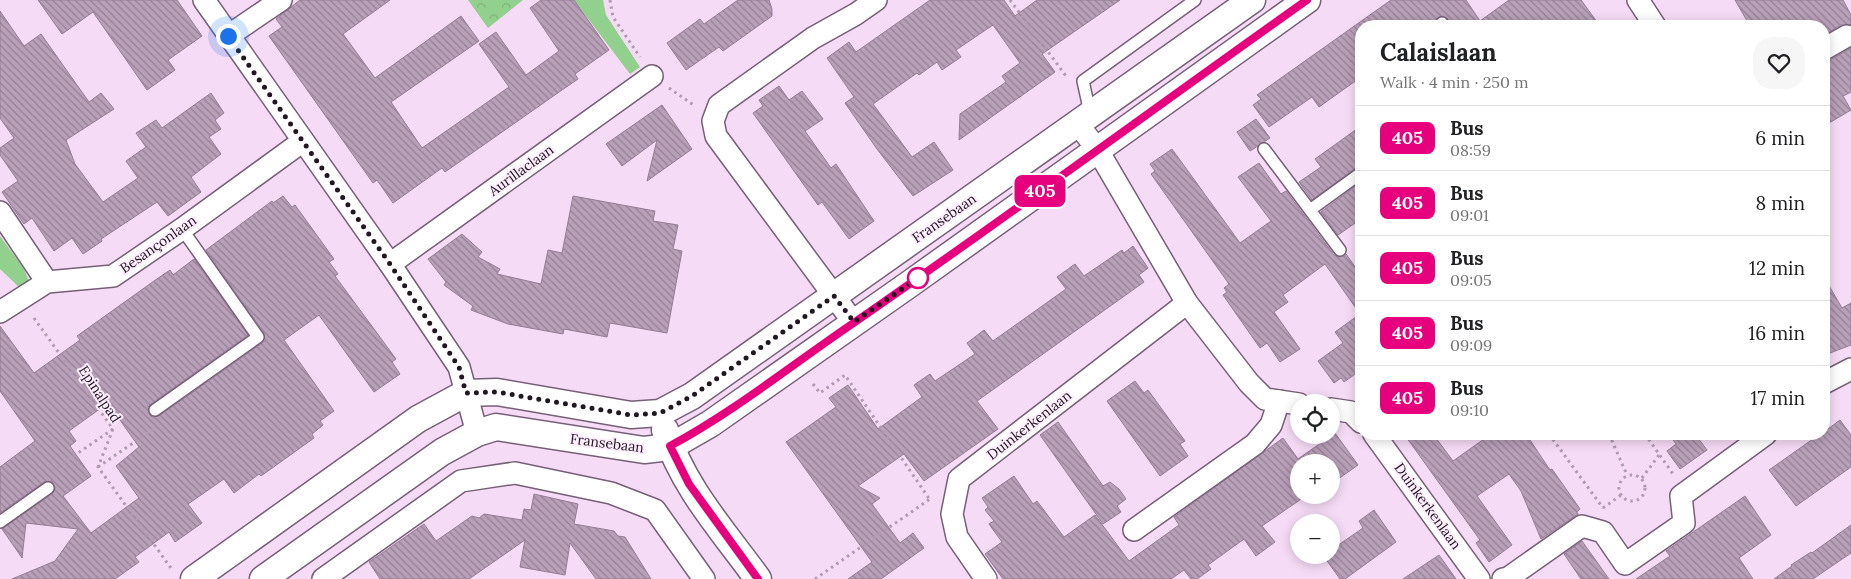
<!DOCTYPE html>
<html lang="en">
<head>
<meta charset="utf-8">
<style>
	:root { --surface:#fff; --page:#f6f6f6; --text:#202124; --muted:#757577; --line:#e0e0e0 }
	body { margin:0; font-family:Lora,serif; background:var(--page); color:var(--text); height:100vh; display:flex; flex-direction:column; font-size:19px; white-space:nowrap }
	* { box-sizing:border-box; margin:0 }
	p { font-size:16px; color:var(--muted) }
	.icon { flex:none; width:28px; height:28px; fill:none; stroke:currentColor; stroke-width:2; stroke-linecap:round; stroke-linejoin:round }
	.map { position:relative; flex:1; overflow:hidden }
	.side { position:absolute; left:1355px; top:20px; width:475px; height:420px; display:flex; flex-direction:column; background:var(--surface); border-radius:20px; box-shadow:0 2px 12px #0003 }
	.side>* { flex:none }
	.badge { padding:0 10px; border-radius:8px; font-size:18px; line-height:32px }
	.fabs { position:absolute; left:1290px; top:394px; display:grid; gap:10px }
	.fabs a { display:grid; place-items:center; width:50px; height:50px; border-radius:50%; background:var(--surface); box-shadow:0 2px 12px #0003; font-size:25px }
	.you { position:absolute; width:25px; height:25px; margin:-12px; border:4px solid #fff; border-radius:50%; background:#1a73e8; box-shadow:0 0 0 8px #1a73e833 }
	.map>.badge { position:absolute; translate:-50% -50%; box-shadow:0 0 0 2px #fff }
	.round { display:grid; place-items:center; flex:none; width:52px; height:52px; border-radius:20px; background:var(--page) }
	.headline { display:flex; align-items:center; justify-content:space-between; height:85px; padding:0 25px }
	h1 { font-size:24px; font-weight:800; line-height:38px }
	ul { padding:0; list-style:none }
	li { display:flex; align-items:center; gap:15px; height:65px; padding:0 25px; border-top:1px solid var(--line) }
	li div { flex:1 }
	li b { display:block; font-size:19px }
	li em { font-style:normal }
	li .badge { min-width:55px; font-weight:700; text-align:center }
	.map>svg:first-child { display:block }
</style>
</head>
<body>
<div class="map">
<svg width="1851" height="579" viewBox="0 0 1851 579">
	<defs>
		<pattern id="forest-crowns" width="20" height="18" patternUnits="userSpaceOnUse" patternTransform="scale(1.25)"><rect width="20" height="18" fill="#92d08d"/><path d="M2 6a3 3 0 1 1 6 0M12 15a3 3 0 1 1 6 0" fill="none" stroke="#7eb279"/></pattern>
		<pattern id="building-back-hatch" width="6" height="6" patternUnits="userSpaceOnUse" patternTransform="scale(1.25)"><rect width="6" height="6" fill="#b9a0b9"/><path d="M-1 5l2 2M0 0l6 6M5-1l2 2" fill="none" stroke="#968196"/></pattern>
	</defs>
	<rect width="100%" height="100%" fill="#f6dbf6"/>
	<!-- green -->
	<g fill="#92d08d">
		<path d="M574,0H603L606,15L640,67L630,74Z"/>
		<path d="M0,236L24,269L29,281L20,288L0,269Z"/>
	</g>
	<!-- forest -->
	<path fill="url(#forest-crowns)" d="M468,0H523L488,28Z"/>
	<!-- building -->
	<g fill="url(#building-back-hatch)" stroke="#937c94" fill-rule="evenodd">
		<path d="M38,0H177L202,36L168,60L175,70L147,90L93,12L62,34Z"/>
		<path d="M300,0H390L343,34L375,78L461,16L479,41L391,102L422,148L509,87L479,44L496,32L526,75L559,51L530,8L541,0H574L609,50L575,74L578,79L562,90L445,172L442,168L393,203L377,180L373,183L269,36L282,27L276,19Z"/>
		<path d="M738,0H769L772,9V16L723,51L719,47L686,70L667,43L700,19L704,24Z"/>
		<path d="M930,0H1004L1015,16L1037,0H1120L1042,54L1055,72L959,140L960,114L1006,82L1002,76L1020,63L993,25L956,50L961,57L942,70L937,62L919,75L917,73L873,104L912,157L934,142L953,170L913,196L877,149L845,103L854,97L827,58L849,42L856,52Z"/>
		<path d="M1391,0H1466L1480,21L1509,0H1581L1600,26H1451L1448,19L1442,16L1436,19L1435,26H1361V77L1319,107L1312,97L1269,127L1253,105L1261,99L1257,95Z"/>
		<path d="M1735,0H1843L1851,15V25H1841L1824,35V26H1750Z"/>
		<path d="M0,11L24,46L41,34L89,102L101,93L114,109L66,140L75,164L103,202L138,178L126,161L146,147L136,133L156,120L162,128L211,93L224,113L215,120L221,129L209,137L221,154L191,177L201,192L168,216L157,202L101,239L102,241L83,254L72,238L54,251L32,218L24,224L2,192L18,181L0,155V148L14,138L0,118Z"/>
		<path d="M1851,48V92L1843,96L1851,110L1824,126V61L1830,60Z"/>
		<path d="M779,86L789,100L802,91L823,119L805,131L831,168L836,164L874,221L849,239L822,202L818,205L753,113L763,106L759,100Z"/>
		<path d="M662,105L692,149L647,181L657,140L622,166L606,144Z"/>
		<path d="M1256,119L1270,138L1250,151L1237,132Z"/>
		<path d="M1361,126V166L1357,167L1312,200L1299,182L1321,167L1315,159Z"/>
		<path d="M1172,149L1240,243L1271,221L1238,177L1259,163L1281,194L1286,191L1334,255L1340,257L1346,254L1361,275V370L1344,382L1341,378L1334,383L1318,361L1343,343L1335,332L1360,314L1325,264L1283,295L1288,302L1274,312L1300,349L1280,362L1267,343L1260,348L1223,295L1227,292L1224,288L1229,284L1151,174L1155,171L1150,164Z"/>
		<path d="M1361,182V219L1338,235L1321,212Z"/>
		<path d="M283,196L292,207L295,205L334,259L329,262L338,274L335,276L396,359L392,362L400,374L374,392L319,315L284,340L334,411L320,421L323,425L312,434L314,438L261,476L259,474L234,493L224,479L188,504L202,523L175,542L169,532L135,557L139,562L115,579H12L55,561L78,529L26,523L22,558L2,529L52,494L55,488L52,481L44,482L0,513V467L35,441L0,391V326L34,373L80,340L77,336L154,281L170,270L173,275L194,259L248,335L151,404L148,407L149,414L152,417L159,416L265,341L264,333L206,250L272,201L273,203ZM108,403L139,447L116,466L139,498L91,533L63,496L91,476L70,446L76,441L69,431Z"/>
		<path d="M573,196L655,211L653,221L678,225L673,249L682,251L667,333L610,323L607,337L564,329L563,334L508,324L471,310L473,306L444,285L446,282L428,259L462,234L482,252L478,257L500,269L497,274L541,284L548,250L562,253Z"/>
		<path d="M1133,246L1148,268L1139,275L1144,282L977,401L998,429L924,481L904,454L858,486L880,498L872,504L900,543L913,533L924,548L881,579H848L872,562L786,442L836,407L829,398L848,385L878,429L922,397L914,385L930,374L935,381L975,354L967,343L984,330L993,341L1066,289L1057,277L1075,264L1084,276L1122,250L1124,253Z"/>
		<path d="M1824,277L1842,308L1851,303V345L1830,353L1824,344Z"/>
		<path d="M1135,381L1144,393L1148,390L1185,441L1180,444L1188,456L1160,476L1107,401Z"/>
		<path d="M1840,420L1851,435V467L1796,506L1769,470L1820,434H1824V432Z"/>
		<path d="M1058,422L1103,486L1110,482L1119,489L1126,499L1117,506L1121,512L1103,524L1040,435Z"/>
		<path d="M1335,433L1358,465L1331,484V462H1299V495H1307L1262,526L1275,542L1256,556L1244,539L1208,565L1211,569L1197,579H1191L1184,570L1171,579H1003L985,554L1002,542L989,524L994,521L985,510L988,507L982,498L1014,476L1033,504L1037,501L1064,537L1095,515L1129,561L1179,525L1174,517L1283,438L1298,459Z"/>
		<path d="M1404,434H1433L1453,461L1491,434H1526L1550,470L1552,469L1580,509L1577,512L1578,514L1541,539L1521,491L1509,474L1477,496L1512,545L1489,562L1476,543L1480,540Z"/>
		<path d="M1669,434H1695L1707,450L1680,469L1667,451L1676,444Z"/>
		<path d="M534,494L578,504L574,524L614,531L618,536L625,537L651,579H596L570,543L565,575L520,567L525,540L469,579H380L369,562L424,524L436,541L472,516L479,518L484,514L522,520L524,509L531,510Z"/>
		<path d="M1745,496L1771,535L1739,558L1753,579H1636L1670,556L1666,551Z"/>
		<path d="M1374,510L1396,542L1345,579H1340L1325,558L1331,555V553L1335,550L1334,548L1363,528L1359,521Z"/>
		<path d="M1851,525V553L1813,579H1774L1792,566L1791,565L1811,552L1812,553Z"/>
		<path d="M1582,541L1609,579H1581L1564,554Z"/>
		<path d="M1439,555L1456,579H1403Z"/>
	</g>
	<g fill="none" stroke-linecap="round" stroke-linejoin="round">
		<defs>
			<g id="service">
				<path d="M1442,23L1444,26"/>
				<path d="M1090,113L1083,81L1195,0"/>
				<path d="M1264,149L1340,250"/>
				<path d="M1310,210L1361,173"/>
				<path d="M155,410L258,337L182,229"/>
				<path d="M0,522L48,488"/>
			</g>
			<g id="minor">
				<path d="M204,0L390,264L459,367L477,433"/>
				<path d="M1638,0L1655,26"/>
				<path d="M228,36L281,0"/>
				<path d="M1824,49L1847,36"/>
				<path d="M1077,123L1097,149L1187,303L1249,383L1265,399L1299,404"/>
				<path d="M0,212L47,282"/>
				<path d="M390,264L652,76"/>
				<path d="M0,312L47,282L113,276L182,229L303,141"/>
				<path d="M854,323L716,136L713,121L719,105L813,38L856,14L876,0"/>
				<path d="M1824,383L1851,369"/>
				<path d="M1331,409L1351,412L1361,422"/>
				<path d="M1374,434L1479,579"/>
				<path d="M1134,530L1255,444L1271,425L1279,401"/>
				<path d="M323,579L461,481L515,473L611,493L655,510L704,579"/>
				<path d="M986,579L957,537L952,514L959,479L1187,303"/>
				<path d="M1503,579L1508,578L1582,526L1603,532L1625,564L1684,523L1681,496L1766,434"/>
			</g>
			<g id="tertiary">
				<path d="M665,430C682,486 724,532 758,579"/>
				<path d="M194,579L418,419L466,393L497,392L631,415L660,413L692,396L1252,0"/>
				<path d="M263,579L442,452L477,433L496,427L644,450L670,447L710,424L911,283L1307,0"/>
			</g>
		</defs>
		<!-- service casing -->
		<use href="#service" stroke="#765f77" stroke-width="14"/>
		<!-- minor casing -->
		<use href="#minor" stroke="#765f77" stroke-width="24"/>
		<!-- tertiary casing -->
		<use href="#tertiary" stroke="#765f77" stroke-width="29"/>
		<!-- path -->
		<g stroke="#b09bb0" stroke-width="3" stroke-dasharray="2.5 4" stroke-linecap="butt">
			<path d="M610,0L613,17L640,57"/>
			<path d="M1010,0L1066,76"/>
			<path d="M669,88L695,106"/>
			<path d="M34,318L113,429L98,467L171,568"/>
			<path d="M813,384L820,393L845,375L930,500"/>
			<path d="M1549,434L1603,508"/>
			<path d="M1609,434L1627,475"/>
			<path d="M1645,434L1673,474"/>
			<path d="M98,467L155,428"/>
			<path d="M52,471L113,429"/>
			<circle cx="1632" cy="488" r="13"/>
			<path d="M1642,478L1659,455"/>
			<path d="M1603,508L1621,495"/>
			<path d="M815,579L930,499"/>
		</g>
		<!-- service -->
		<use href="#service" stroke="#fff" stroke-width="11"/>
		<!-- minor -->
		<use href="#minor" stroke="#fff" stroke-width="21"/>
		<!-- tertiary -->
		<use href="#tertiary" stroke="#fff" stroke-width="26"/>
	</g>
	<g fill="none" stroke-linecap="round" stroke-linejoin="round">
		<defs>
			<path id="line" d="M758,579L689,484L670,446C735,411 793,364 855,322C1007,217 1156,107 1307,0"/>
		</defs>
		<!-- line casing -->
		<use href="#line" stroke="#fff" stroke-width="11"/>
		<!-- line -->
		<use href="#line" stroke="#e6007e" stroke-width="8"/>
		<!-- walk -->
		<path stroke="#201720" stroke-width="5" stroke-dasharray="0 9" d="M228,36L390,264L459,367L466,393L497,392L631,415L660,413L692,396L834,296L854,322L918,278"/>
	</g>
	<!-- markers -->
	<circle fill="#fff" stroke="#e6007e" stroke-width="2.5" cx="918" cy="278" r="10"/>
	<g text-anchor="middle" stroke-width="4" stroke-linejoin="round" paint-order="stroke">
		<!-- street labels -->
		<g font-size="14" fill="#201720" stroke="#fcecfc">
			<text transform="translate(521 170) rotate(-36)" y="5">Aurillaclaan</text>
			<text transform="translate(944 218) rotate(-35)" y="5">Fransebaan</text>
			<text transform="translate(158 244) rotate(-35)" y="5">Besançonlaan</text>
			<text transform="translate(100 394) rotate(57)" y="5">Epinalpad</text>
			<text transform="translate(1029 425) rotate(-38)" y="5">Duinkerkenlaan</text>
			<text transform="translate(607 443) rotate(7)" y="5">Fransebaan</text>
			<text transform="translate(1428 506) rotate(54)" y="5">Duinkerkenlaan</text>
		</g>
	</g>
</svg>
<div class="fabs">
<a><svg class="icon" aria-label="locate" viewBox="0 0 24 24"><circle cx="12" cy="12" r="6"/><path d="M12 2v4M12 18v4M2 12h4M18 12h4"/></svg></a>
<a>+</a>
<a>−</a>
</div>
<div class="you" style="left:228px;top:36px"></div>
<b class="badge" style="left:1040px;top:191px;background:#e6007e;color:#fff">405</b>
<section class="side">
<div class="headline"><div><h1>Calaislaan</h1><p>Walk · 4 min · 250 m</p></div><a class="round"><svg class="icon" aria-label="heart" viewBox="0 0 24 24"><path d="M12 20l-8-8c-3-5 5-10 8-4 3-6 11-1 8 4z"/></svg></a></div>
<ul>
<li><span class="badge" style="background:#e6007e;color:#fff">405</span><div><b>Bus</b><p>08:59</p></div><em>6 min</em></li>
<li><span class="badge" style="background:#e6007e;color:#fff">405</span><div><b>Bus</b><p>09:01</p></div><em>8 min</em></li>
<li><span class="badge" style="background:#e6007e;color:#fff">405</span><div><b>Bus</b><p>09:05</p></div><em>12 min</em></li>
<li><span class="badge" style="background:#e6007e;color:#fff">405</span><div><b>Bus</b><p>09:09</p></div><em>16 min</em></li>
<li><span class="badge" style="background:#e6007e;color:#fff">405</span><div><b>Bus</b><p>09:10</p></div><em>17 min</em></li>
</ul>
</section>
</div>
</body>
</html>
